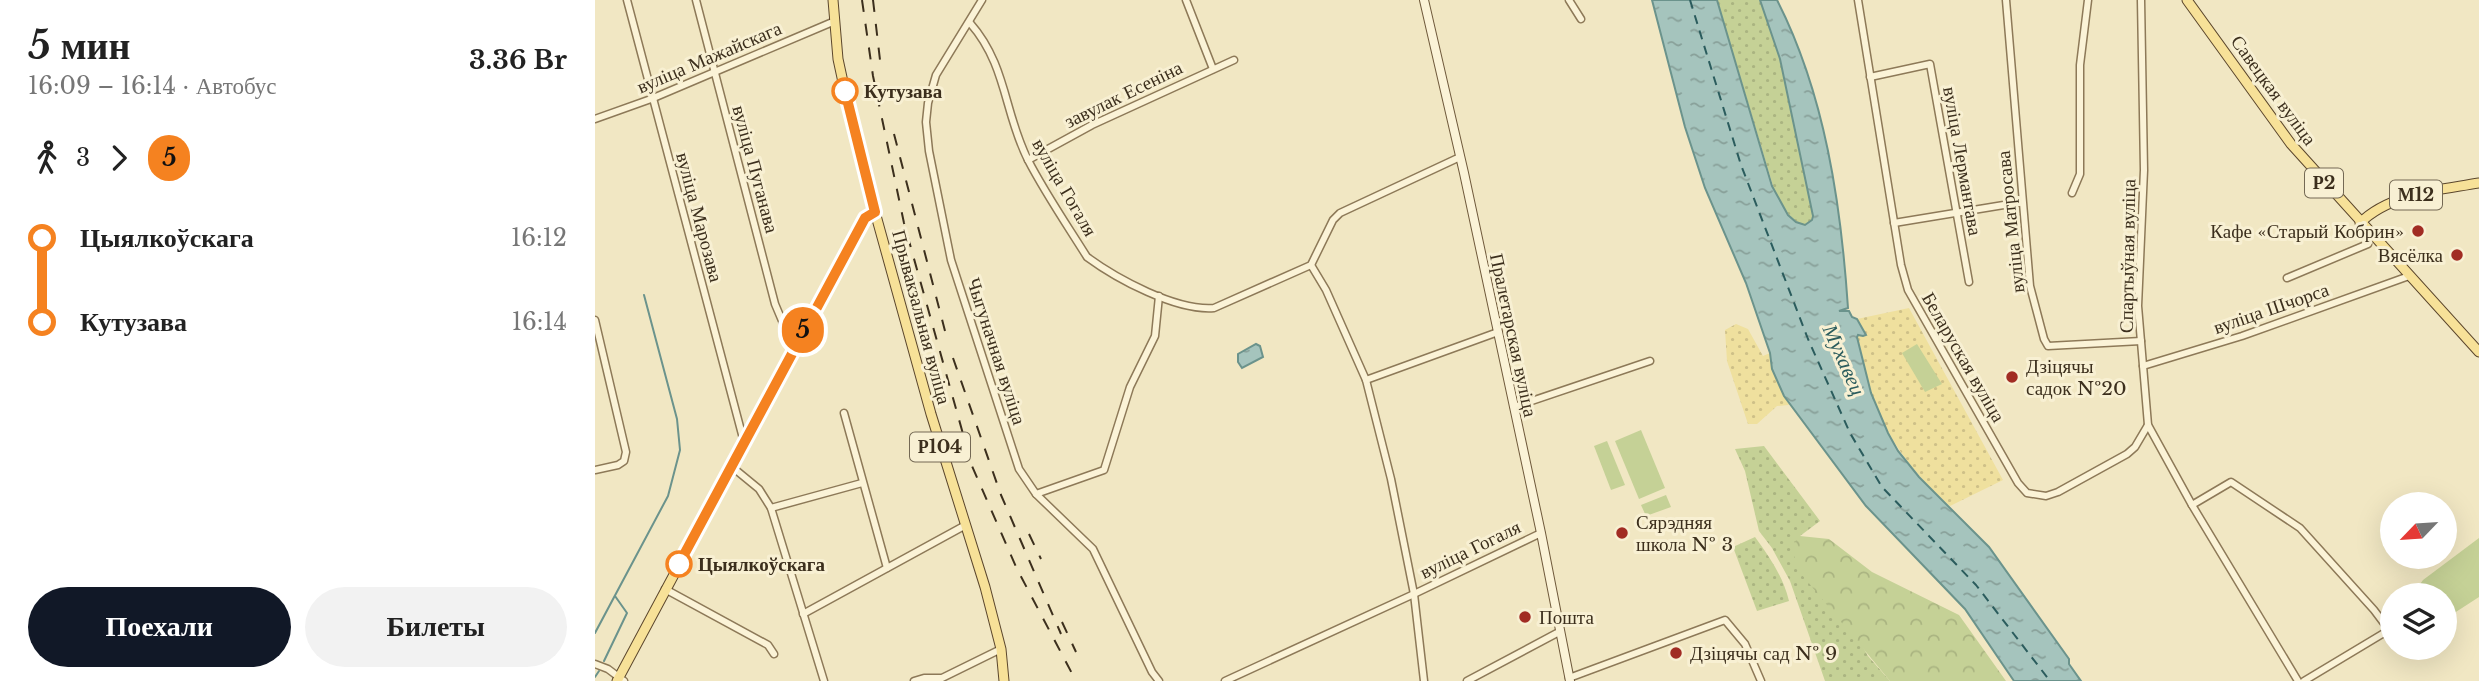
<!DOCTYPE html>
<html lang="ru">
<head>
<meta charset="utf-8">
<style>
	:root { --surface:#fff; --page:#f2f2f2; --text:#222; --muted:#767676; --accent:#111827 }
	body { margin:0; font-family:"Libre Baskerville",serif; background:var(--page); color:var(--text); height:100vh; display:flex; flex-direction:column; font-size:26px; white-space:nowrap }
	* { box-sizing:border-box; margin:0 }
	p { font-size:23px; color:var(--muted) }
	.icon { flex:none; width:38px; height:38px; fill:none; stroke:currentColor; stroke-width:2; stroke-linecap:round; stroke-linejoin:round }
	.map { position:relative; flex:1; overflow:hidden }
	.side { display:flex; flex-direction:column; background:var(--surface); width:595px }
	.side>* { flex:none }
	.badge { padding:0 14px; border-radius:23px; font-size:24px; line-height:46px }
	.needle { width:46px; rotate:245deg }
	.fabs { position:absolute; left:1785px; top:492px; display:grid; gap:14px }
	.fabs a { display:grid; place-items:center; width:77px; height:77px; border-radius:50%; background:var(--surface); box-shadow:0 7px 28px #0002; font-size:35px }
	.map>.badge { position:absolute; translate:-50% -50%; box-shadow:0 0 0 4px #fff }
	.legs { display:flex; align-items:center; gap:10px; height:77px; padding:0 28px; font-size:23px }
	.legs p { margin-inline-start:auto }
	.overview { display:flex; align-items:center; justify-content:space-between; height:119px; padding:0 28px }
	h1 { font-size:38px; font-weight:800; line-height:52px }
	.button { display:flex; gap:14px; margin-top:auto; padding:14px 28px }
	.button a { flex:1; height:80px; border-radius:42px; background:var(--accent); color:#fff; font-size:28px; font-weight:800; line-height:80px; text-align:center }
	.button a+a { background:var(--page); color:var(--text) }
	ul { padding:0 28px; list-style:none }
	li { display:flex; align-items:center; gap:24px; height:84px; font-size:26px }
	li i { display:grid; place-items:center; width:10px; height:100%; margin:0 9px; background:currentColor }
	li i::after { content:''; width:18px; height:18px; margin:-9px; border:5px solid; border-radius:50%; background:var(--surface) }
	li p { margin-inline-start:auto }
	li:first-child i { background:linear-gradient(#0000 50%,currentColor 0) }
	li:last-child i { background:linear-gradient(currentColor 50%,#0000 0) }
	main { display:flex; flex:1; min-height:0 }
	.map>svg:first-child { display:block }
</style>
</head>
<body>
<main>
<section class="side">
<div class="overview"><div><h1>5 мин</h1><p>16:09 – 16:14 · Автобус</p></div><b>3.36 Br</b></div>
<div class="legs"><svg class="icon" aria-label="walk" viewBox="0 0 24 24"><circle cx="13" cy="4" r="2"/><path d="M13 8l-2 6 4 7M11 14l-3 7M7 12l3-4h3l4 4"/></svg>3<svg class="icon" aria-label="forward" viewBox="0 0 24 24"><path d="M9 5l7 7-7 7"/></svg><b class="badge" style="background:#f58220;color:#111">5</b></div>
<ul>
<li><i style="color:#f58220"></i><b>Цыялкоўскага</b><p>16:12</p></li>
<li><i style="color:#f58220"></i><b>Кутузава</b><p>16:14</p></li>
</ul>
<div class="button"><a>Поехали</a><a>Билеты</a></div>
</section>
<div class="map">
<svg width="1884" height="681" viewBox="0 0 1884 681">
	<defs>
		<pattern id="green-dots" width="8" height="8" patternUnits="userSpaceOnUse" patternTransform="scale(1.75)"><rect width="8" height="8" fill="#c5d196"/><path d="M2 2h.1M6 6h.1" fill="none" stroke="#aab481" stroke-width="1.8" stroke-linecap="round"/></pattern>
		<pattern id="forest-crowns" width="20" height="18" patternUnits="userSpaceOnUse" patternTransform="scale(1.75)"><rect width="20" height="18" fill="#c5d196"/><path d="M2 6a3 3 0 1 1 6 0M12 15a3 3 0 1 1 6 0" fill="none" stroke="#aab481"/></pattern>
		<pattern id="sand-dots" width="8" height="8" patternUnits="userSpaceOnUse" patternTransform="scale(1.75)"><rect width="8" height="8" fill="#efe09e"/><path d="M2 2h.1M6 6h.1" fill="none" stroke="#cec088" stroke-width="1.8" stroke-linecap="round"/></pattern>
		<pattern id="water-ripples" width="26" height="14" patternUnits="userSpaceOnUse" patternTransform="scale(1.75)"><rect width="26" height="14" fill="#a5c4bd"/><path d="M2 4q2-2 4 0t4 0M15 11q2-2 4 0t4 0" fill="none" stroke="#88a099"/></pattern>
	</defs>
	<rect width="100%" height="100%" fill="#f1e7c3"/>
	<!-- green -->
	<g fill="url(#green-dots)">
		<path d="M1122,0H1165C1192,63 1207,143 1217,211C1218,245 1188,210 1182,199Z"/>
		<path d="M1169,446L1225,521L1205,536L1273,656L1295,681H1230L1195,581L1177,548L1164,531L1150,471L1140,449Z"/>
		<path d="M1160,537C1175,558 1188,576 1194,601L1162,611L1138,547Z"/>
	</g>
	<!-- forest -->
	<path fill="url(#forest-crowns)" d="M1205,536L1234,539L1277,572L1364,615L1411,681H1295L1208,576L1195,547Z"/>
	<!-- sand -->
	<g fill="url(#sand-dots)">
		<path d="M1314,308L1408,480L1355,506C1319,474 1293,441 1277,395C1271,376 1268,355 1262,336L1271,334L1262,319Z"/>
		<path d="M1141,324L1153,329L1168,356L1175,353L1179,374L1194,405L1182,406L1162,424H1153L1132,361L1130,330Z"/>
	</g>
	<!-- pitch -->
	<g fill="#c5d196">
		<path d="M1322,344L1347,384L1330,392L1307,353Z"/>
		<path d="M1046,430L1070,488L1044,499L1020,441Z"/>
		<path d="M1012,441L1030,485L1016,490L999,446Z"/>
		<path d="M1071,495L1076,507L1051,516L1046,505Z"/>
		<path d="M1884,538V597L1850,619V595H1824L1823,587L1828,580Z"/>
	</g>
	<!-- water -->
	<g fill="url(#water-ripples)" stroke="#6b938c" stroke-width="2">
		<path d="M1057,0H1122L1177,186L1193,215L1201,222L1210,225L1217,220L1218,216L1185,59L1165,0H1182C1230,94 1246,204 1253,308L1244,311H1254L1257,317L1262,319L1271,335L1268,336L1263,335L1262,337L1276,393L1293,433L1303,451L1324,477L1394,547L1474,659V664L1486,681H1419L1370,609L1271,506L1189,396L1177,369L1175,353L1151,283L1110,188L1090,127Z"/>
		<path d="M661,344L665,346L668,357L647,368L643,362V354Z"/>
	</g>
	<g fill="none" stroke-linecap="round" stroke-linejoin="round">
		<!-- stream -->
		<g stroke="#6b938c" stroke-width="2">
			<path d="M0,633L73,496L85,450L82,419L49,295"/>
			<path d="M9,661L32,613L20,596"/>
			<path d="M0,677L4,671"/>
		</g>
		<!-- ferry -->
		<path stroke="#2b5c5d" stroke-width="2" stroke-dasharray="9 7" stroke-linecap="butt" d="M1095,0L1146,165L1213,339L1255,433L1287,487L1381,585L1455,681"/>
		<defs>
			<g id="minor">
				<path d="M32,0L149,442"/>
				<path d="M101,0L180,304L188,323L202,342"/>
				<path d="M387,0L341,75L333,103L331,122L334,151L356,260L424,469L441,494L498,549L557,672L564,681"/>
				<path d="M591,0L618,69"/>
				<path d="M974,0L986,19"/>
				<path d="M1263,0L1306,265L1313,290L1423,483L1432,493L1451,496L1463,492L1532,454L1540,447L1553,425"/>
				<path d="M1411,0L1435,286L1449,339L1453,346L1546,341"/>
				<path d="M1546,0L1549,170L1543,306L1553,425L1597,505L1703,681"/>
				<path d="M375,23C412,65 409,113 433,160C450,193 472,225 492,257C522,279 581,311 619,308L716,265L738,220L745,213L865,157"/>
				<path d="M1275,77L1335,64L1374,282"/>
				<path d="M0,119L56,99L240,21"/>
				<path d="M433,160L497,125L639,60"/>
				<path d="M1477,193L1485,174V65L1493,0"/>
				<path d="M1299,223L1427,202"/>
				<path d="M716,265L731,290L771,380L796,479L819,594L829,681"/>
				<path d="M1692,278L1773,244"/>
				<path d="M0,320L31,452L29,461L23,465L0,470"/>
				<path d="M1548,366L1647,336L1814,276"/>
				<path d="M771,380L903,332"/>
				<path d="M919,407L1055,361"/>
				<path d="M249,413L292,568"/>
				<path d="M136,466L164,489L176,508L229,681"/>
				<path d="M441,494L509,470L535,387L560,336L564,296"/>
				<path d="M1597,505L1636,482L1705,528L1779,610L1794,630L1709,681"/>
				<path d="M176,508L267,483"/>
				<path d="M70,589L173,645L179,654"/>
				<path d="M208,614L369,526"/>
				<path d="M0,664L13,669L29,681"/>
				<path d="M974,678L1130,620L1150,644L1166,681"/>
				<path d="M319,681L329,678H347L406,649"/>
				<path d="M630,681L819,594L946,533"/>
				<path d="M872,681L964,632"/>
			</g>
			<path id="secondary" d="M829,0L869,173L946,533L975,681"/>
			<g id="primary">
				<path d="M238,0L243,59L262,147L336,414L390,587L406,649L409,681"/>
				<path d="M1592,0L1696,144L1884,352"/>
				<path d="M1765,223C1795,193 1845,190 1884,183"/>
				<path d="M22,681L270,218L280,212"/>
			</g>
		</defs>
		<!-- minor casing -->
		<use href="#minor" stroke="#8d7958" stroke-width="9"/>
		<!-- secondary casing -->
		<use href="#secondary" stroke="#6f593b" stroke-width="10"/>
		<!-- primary casing -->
		<use href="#primary" stroke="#5b462c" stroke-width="11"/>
		<!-- minor -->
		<use href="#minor" stroke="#fbf3d7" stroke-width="6"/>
		<!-- secondary -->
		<use href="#secondary" stroke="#fbf3d7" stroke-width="8"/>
		<!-- primary -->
		<use href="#primary" stroke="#f7e198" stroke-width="9"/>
		<!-- rail -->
		<g stroke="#3c2f1d" stroke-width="2" stroke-dasharray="12 12" stroke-linecap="butt">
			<path d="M267,0L278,76L309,223L377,466L422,569L481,681"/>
			<path d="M278,0L285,60"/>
			<path d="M299,134L350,331"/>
			<path d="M358,358L406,495L466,634"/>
			<path d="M434,534L446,559"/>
			<path d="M467,622L481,652"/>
		</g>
	</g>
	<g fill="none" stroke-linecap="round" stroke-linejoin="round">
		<defs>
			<path id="line-1" d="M84,564L270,218L280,212L250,91"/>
		</defs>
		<!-- line-1 casing -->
		<use href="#line-1" stroke="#fff" stroke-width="16"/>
		<!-- line-1 -->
		<use href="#line-1" stroke="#f58220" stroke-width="10"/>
	</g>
	<!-- markers -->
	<g fill="#fff" stroke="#f58220" stroke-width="3.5">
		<circle cx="250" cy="91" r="12"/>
		<circle cx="84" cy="564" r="12"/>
	</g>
	<g fill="#a12c23" stroke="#f8f0d3" stroke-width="2.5">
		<circle cx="1823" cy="231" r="7"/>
		<circle cx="1862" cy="255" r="7"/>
		<circle cx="1417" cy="377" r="7"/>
		<circle cx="1027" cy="533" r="7"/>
		<circle cx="930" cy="617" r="7"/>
		<circle cx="1081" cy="653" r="7"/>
	</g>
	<g text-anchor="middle" stroke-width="6" stroke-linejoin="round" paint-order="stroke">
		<!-- shield labels -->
		<g fill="#f8f0d3" stroke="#746954" stroke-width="2">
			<rect x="1710" y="168.5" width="38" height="29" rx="5"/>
			<rect x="1795" y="180.5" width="52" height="29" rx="5"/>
			<rect x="315" y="432.5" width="60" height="29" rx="5"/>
		</g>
		<g font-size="18" font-weight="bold" fill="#3c2f1d">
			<text x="1729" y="189">Р2</text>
			<text x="1821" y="201">М12</text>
			<text x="345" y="453">Р104</text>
		</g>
		<!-- street labels -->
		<g font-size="19" fill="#3c2f1d" stroke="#f8f0d3">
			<text transform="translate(114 57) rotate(-23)" y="7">вуліца Мажайскага</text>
			<text transform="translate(1679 90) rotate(54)" y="7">Савецкая вуліца</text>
			<text transform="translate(528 94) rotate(-26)" y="7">завулак Есеніна</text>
			<text transform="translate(1368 161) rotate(80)" y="7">вуліца Лермантава</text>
			<text transform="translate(161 169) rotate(75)" y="7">вуліца Пуганава</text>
			<text transform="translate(470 187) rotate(60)" y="7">вуліца Гогаля</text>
			<text transform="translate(105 217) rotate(75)" y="7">вуліца Марозава</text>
			<text transform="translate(1415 222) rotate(-96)" y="7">вуліца Матросава</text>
			<text transform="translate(1532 256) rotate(-89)" y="7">Спартыўная вуліца</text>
			<text transform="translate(1676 308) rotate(-19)" y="7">вуліца Шчорса</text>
			<text transform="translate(327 317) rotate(75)" y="7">Прывакзальная вуліца</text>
			<text transform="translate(919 335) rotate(78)" y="7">Пралетарская вуліца</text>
			<text transform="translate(402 351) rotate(72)" y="7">Чыгуначная вуліца</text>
			<text transform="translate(1369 357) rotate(60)" y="7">Беларуская вуліца</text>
			<text transform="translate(875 549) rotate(-26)" y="7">вуліца Гогаля</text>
		</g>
		<!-- stop labels -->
		<g font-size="19" font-weight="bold" fill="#3c2f1d" stroke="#f8f0d3" text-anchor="start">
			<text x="269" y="98">Кутузава</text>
			<text x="103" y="571">Цыялкоўскага</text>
		</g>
		<!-- poi labels -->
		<g font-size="19" fill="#3c2f1d" stroke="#f8f0d3" text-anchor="start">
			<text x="1809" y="238" text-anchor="end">Кафе «Старый Кобрин»</text>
			<text x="1848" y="262" text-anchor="end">Вясёлка</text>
			<text x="1431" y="373">Дзіцячы<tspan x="1431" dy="22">садок №20</tspan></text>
			<text x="1041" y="529">Сярэдняя<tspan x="1041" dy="22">школа № 3</tspan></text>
			<text x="944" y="624">Пошта</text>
			<text x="1095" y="660">Дзіцячы сад № 9</text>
		</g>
		<!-- water labels -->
		<g font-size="21" font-style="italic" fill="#2b5c5d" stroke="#f8f0d3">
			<text transform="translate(1249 360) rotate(66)" y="7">Мухавец</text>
		</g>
	</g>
</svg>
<div class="fabs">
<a><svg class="needle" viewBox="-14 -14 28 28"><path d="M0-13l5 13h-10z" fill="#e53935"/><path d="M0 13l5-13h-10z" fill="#767676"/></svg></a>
<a><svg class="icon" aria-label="layers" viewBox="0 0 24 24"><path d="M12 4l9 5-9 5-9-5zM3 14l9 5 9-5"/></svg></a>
</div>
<b class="badge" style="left:208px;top:330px;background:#f58220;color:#111">5</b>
</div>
</main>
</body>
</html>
